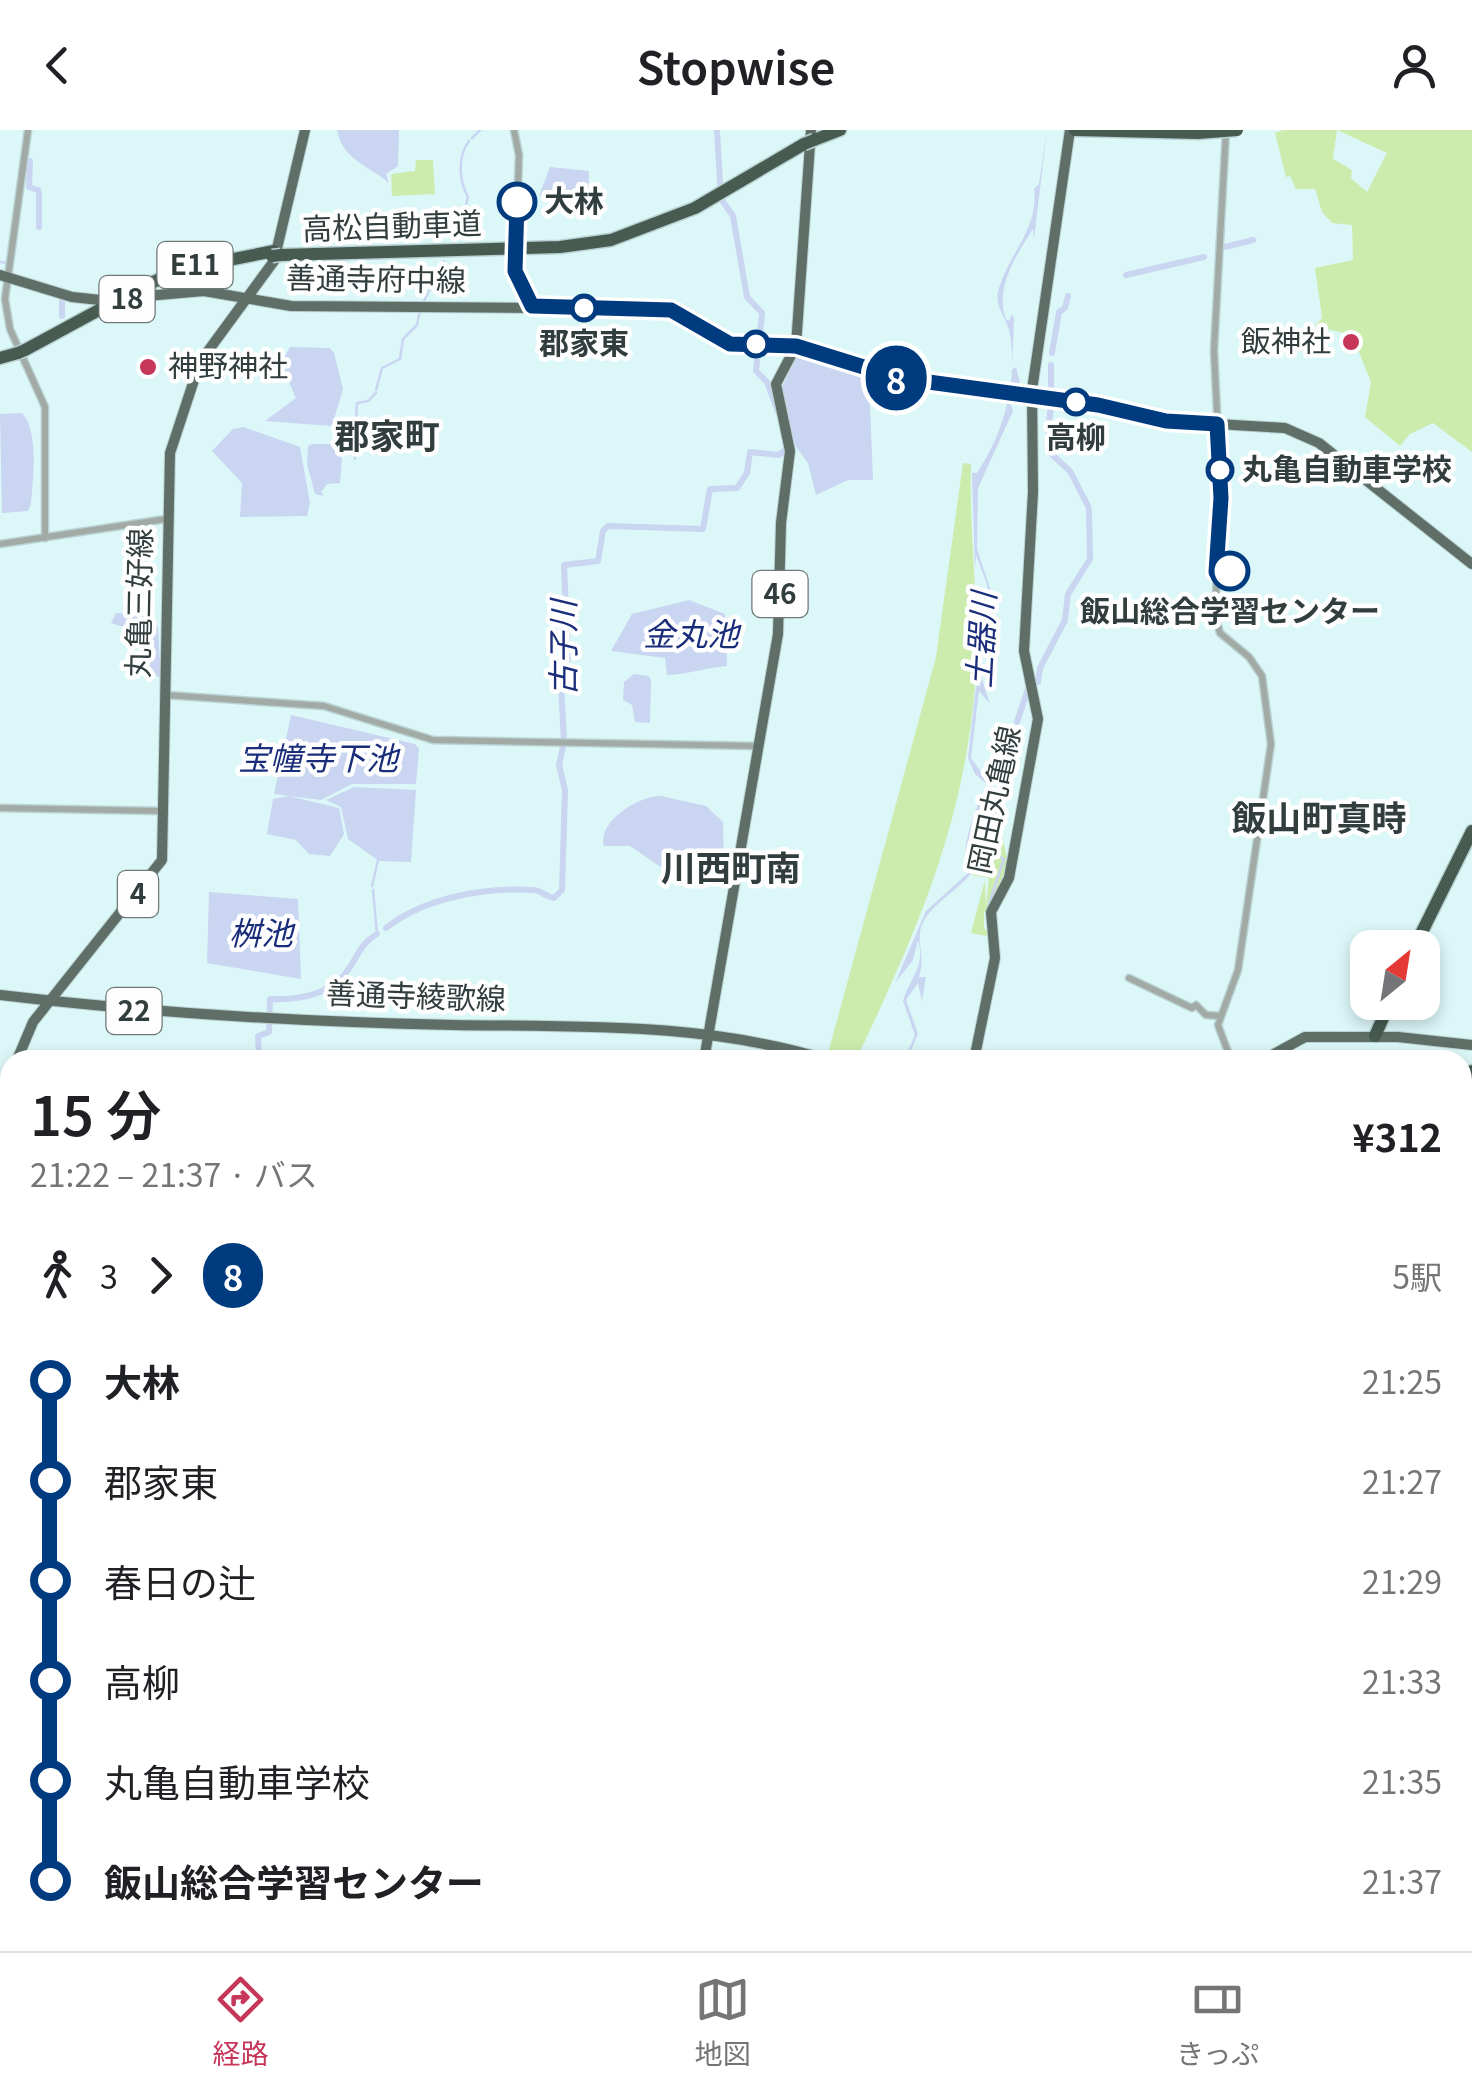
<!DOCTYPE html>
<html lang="ja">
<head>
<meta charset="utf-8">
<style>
	:root { --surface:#fff; --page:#f6f6f6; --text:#202124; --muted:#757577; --line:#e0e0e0; --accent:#c53659 }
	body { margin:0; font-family:Georgia,"Noto Sans JP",serif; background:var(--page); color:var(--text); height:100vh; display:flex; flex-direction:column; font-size:38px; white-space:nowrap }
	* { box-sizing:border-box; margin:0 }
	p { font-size:32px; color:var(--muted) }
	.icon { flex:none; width:55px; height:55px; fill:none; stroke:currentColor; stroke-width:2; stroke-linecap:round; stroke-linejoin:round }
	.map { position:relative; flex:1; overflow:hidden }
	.side { position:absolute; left:0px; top:920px; width:1472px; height:902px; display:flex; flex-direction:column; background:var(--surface); border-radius:30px 30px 0 0; box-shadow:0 5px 15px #0003 }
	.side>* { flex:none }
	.badge { padding:0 20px; border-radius:32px; font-size:35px; line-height:65px }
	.needle { width:65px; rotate:30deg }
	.controls { position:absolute; left:1350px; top:800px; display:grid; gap:20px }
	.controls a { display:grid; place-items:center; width:90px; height:90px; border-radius:20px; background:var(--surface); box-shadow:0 5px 15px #0003; font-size:50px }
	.map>.badge { position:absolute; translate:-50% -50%; box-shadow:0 0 0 5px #fff }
	.legs { display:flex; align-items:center; gap:15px; height:110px; padding:0 30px; font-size:32px }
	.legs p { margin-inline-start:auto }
	.headline { display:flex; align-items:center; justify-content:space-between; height:170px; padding:0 30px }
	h1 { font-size:55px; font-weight:600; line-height:75px }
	ul { padding:0 30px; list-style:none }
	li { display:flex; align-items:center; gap:35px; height:100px; font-size:38px }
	li i { display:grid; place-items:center; width:15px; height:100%; margin:0 12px; background:currentColor }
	li i::after { content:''; width:25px; height:25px; margin:-12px; border:8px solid; border-radius:50%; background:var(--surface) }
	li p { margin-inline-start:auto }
	li:first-child i { background:linear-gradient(#0000 50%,currentColor 0) }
	li:last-child i { background:linear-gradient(currentColor 50%,#0000 0) }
	header { display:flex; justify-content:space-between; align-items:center; height:130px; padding:0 30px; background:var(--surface); font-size:45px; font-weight:600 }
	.tabs { display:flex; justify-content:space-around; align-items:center; height:140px; border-top:2px solid var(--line); background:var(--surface); font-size:28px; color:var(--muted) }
	.tabs a { display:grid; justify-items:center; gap:5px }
	.tabs .on { color:var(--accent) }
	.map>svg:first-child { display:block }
</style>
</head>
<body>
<header><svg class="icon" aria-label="back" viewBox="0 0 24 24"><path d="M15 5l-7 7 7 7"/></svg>Stopwise<svg class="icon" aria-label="person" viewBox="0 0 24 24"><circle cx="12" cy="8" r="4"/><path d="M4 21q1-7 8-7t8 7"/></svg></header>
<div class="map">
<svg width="1472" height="1821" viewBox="0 0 1472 1821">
	<rect width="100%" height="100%" fill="#dcf7f8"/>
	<!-- green -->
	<g fill="#ccecad" fill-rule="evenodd">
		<path d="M1283,0H1472V322L1433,293L1410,304L1400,316L1365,287L1371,252L1358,220L1360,207L1315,196L1322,188L1315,138L1353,130L1352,95L1332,93L1322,82L1315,59H1296L1290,46L1286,47L1275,3ZM1337,0L1387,23L1367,62L1351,48L1352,40L1333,29Z"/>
		<path d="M416,30H433L435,64L392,66L391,44L415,41Z"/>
		<path d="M963,333L971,334C969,402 979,471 976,539C968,686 918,799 856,930L827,927L936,527Z"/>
		<path d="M995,672L1008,733L990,782H984V798L991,807L971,803L985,750L986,775L989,748L972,745L973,739Z"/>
	</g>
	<!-- water -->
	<g fill="#c9d5f1">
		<path d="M337,0H399L398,36L386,44L389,53C370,36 342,30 337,0Z"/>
		<path d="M1047,0L1034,109L1033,99C1017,124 994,158 1006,189L1009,191L1012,184L1014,189L1012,240L1016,237L1022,261L1016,256L1010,271L1013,281L978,358L977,419L993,467L992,482L980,494L979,540L990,574L979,561L971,628L983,645L987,633L985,647L992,654L973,699L974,728L966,733L972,742C958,762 924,777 920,802C918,817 925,826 919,847H926L922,871L918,853L906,870L918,904L907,930V925L890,930L908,921L915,905L903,871C910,848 926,836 918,810L913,830L895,853L926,781L968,743C957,724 978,669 988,655L975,644L968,628L976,556H980L976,491L989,481L987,454L976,425L975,440L972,343H977C1005,301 1019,247 1009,200C1005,184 993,176 999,158C1010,122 1039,98 1034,59L1039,54Z"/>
		<path d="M550,37L589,41L588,66L556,61L539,66Z"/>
		<path d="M290,217L330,218L334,223L343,259L332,296L265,291L296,268L281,234Z"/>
		<path d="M797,226L869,249L873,350H848L816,365L808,333L795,315L781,259Z"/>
		<path d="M22,283C39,300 33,350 31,374L28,381L2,383L0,284Z"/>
		<path d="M243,297L300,317L310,373L307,386L240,387L242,353L212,321L233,299Z"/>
		<path d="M313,314H335L342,329L340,353L327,354L321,362L324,366L315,364L307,334L308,316Z"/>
		<path d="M689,470L725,484L727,536C704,538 690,544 667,545L665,528L611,521L632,484Z"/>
		<path d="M116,483L146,486L158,497L161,548L146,541L133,500L111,493Z"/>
		<path d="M634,544L649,546L651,550L650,593L635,592L632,575L623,570L624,552Z"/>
		<path d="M291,585L415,614L419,619L416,654H352L321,670L274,664Z"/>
		<path d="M354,657L416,660L411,732L379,731L348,709L341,677L326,670Z"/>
		<path d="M289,666L339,678L344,704L330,726L309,724L296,710L267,704L273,669Z"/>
		<path d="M661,666L706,676L723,692L724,742H668L630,716H604C598,691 638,666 661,666Z"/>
		<path d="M209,762L298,769L301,849L207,833Z"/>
	</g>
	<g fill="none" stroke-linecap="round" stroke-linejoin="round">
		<!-- stream -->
		<g stroke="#c9d5f1" stroke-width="2.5">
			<path d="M472,8L480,0"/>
			<path d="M458,107L468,67C459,51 457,27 469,11"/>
			<path d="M0,132L7,133"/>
			<path d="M424,171L444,131"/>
			<path d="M376,260L382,238L400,229L403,209L417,195L420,180"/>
			<path d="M356,289L357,273L368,271L376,263"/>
			<path d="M355,306L356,296"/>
			<path d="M355,313V329"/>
			<path d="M977,717L1004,729L988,777"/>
			<path d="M372,756L379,726"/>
			<path d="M373,760L377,804"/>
			<path d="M0,1338L8,1337L10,1331"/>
			<path d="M1462,1558L1472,1551"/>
			<path d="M0,1776L10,1777"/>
			<path d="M0,1778H6"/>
			<path d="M607,1818L609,1813"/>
			<path d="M796,1821L798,1812"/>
		</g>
		<!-- river -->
		<g stroke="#c9d5f1" stroke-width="6">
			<path d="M717,0L721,69L733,86L747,167L762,183L756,241L767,252L778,282"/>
			<path d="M30,31L29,57L38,60"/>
			<path d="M39,97V63"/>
			<path d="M1225,117L1253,110"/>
			<path d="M1126,145L1204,127"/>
			<path d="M62,170V186"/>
			<path d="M1052,223L1059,182L1065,178L1068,166"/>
			<path d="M1051,267V235"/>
			<path d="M1051,272L1047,320L1070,341L1088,376"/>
			<path d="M1038,552L1040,538L1065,490L1068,464L1090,429L1089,380"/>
			<path d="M1017,592L1029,556"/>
			<path d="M386,798C425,767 487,757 534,760C542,761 545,766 554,768L562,760L565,660L559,635L564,612L561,554L568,528L564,435L598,431L603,401L608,396L703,399L710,359L737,358L747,343L750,322L779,325L787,319L785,313"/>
			<path d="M259,930L258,906L269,902L270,869C295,870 325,866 343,846C357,831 358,815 377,804"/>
			<path d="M1462,1110L1472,1109"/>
			<path d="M1462,1376L1472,1369"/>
			<path d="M688,1812L692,1821"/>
			<path d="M874,1821L882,1812"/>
		</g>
		<defs>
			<g id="minor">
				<path d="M28,0L5,169L10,199L45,277V408"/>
				<path d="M514,0L519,25L516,112"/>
				<path d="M1226,1L1214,220L1221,367L1215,485L1220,503L1249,527L1262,546L1271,614L1238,840L1218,895L1231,930"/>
				<path d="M516,121L515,142L532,176"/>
				<path d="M0,414L166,389"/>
				<path d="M166,565L324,576L433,610L757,616"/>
				<path d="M0,678L164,681"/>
				<path d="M1129,848L1192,878L1196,875L1206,885L1221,886"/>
				<path d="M1462,1718L1472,1717"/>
				<path d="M282,1821L287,1812"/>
				<path d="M1437,1821L1441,1812"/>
			</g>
			<g id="major">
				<path d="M0,145L72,167L100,170L204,161L291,176L667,179L730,214L799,216L899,249L1098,275L1166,291L1285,298L1319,313L1472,434"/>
				<path d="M0,865C150,883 302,892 453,895C581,897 704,892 828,930"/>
				<path d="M17,930L33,892L162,730L170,323L200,232L274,131L305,0"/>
				<path d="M704,930L778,504L781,393L790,321L776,254L796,216L811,0"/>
				<path d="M974,930L995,828L991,782L1009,748L1038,589L1024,521L1033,362L1032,260L1070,0"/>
				<path d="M1263,930L1305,907H1398L1472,915"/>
				<path d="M0,1299L10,1271"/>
				<path d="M0,1593H10"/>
				<path d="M763,1812L774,1821"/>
				<path d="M35,1821V1812"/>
				<path d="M172,1821L178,1812"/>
				<path d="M742,1821L744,1812"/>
			</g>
			<g id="highway">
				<path d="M1075,0L1198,3"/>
				<path d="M814,10L840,0"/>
				<path d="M281,125L560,117L611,110L695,78L804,14"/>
				<path d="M121,166L183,139L274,121"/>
				<path d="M25,220L110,174"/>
				<path d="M0,228L18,223"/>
				<path d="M1414,818L1472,701"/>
				<path d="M1375,906L1390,872"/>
				<path d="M1462,950L1472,941"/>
				<path d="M976,1821L980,1812"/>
				<path d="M1028,1821L1029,1812"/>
			</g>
		</defs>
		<!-- minor casing -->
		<use href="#minor" stroke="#bad2d3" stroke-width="9"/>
		<!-- major casing -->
		<use href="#major" stroke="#bad2d3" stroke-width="12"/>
		<!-- highway casing -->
		<use href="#highway" stroke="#bad2d3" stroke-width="15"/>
		<!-- minor -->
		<use href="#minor" stroke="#a1aaa5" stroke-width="6"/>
		<!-- major -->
		<use href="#major" stroke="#5f6f67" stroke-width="10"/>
		<!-- highway -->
		<use href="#highway" stroke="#475b51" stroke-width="12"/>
		<defs>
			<g id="highway-bridge">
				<path d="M1198,3L1237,0"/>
				<path d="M804,14L814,10"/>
				<path d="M272,126L281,125"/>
				<path d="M110,174L127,165"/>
				<path d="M18,223L25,220"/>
			</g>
		</defs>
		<!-- highway-bridge casing -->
		<use href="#highway-bridge" stroke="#bad2d3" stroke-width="15" stroke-linecap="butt"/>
		<!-- highway-bridge -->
		<use href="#highway-bridge" stroke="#475b51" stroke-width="12"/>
	</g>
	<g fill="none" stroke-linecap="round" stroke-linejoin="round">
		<defs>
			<path id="line-1" d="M517,72L515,141L532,176L671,180L730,214L796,216L899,248L1098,275L1166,291L1217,294L1221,368L1216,442L1230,441"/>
		</defs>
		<!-- line-1 casing -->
		<use href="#line-1" stroke="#fff" stroke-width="22"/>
		<!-- line-1 -->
		<use href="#line-1" stroke="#003b80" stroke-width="15"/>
	</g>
	<!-- markers -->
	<g fill="#fff" stroke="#003b80" stroke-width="5">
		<circle cx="517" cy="72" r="18"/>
		<circle cx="584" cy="178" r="12"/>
		<circle cx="756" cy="214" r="12"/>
		<circle cx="1076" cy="272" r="12"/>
		<circle cx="1220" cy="340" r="12"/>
		<circle cx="1230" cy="441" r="18"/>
	</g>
	<g fill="#c53659" stroke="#fefefe" stroke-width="4">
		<circle cx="1351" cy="212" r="10"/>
		<circle cx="148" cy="237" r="10"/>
	</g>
	<g text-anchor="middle" stroke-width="9" stroke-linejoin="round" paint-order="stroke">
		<!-- shield labels -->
		<g fill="#fefefe" stroke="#6f7777" stroke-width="2.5">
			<rect x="157.5" y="112" width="75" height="46" rx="8"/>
			<rect x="99.5" y="146" width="55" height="46" rx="8"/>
			<rect x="752.5" y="441" width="55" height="46" rx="8"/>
			<rect x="118" y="741" width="40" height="46" rx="8"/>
			<rect x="106.5" y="858" width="55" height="46" rx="8"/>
		</g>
		<g font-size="28" font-weight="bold" fill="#323d3d">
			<text x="195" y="145">E11</text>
			<text x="127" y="179">18</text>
			<text x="780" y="474">46</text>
			<text x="138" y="774">4</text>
			<text x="134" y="891">22</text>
		</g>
		<!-- stop labels -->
		<g font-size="30" font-weight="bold" fill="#323d3d" stroke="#fefefe">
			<text x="544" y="82" text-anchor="start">大林</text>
			<text x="584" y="224">郡家東</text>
			<text x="1076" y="318">高柳</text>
			<text x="1242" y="350" text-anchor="start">丸亀自動車学校</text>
			<text x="1230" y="492">飯山総合学習センター</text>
		</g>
		<!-- street labels -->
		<g font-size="30" fill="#323d3d" stroke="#fefefe">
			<text transform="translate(392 97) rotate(-2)" y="10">高松自動車道</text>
			<text transform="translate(376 150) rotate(1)" y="10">善通寺府中線</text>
			<text transform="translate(140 473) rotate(-89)" y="10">丸亀三好線</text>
			<text transform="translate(995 670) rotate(-78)" y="10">岡田丸亀線</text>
			<text transform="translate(416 867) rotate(2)" y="10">善通寺綾歌線</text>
		</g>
		<!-- poi labels -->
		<g font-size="30" fill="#323d3d" stroke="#fefefe" text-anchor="end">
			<text x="1331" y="222">飯神社</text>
			<text x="168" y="247" text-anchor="start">神野神社</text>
		</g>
		<!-- water labels -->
		<g font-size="32" font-style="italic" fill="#1a2d7b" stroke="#fefefe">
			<text x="691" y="516">金丸池</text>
			<text transform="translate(982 510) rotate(-87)" y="11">土器川</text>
			<text transform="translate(564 518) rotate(-90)" y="11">古子川</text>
			<text x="318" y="640">宝幢寺下池</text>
			<text x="261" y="815">桝池</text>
		</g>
		<!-- quarter labels -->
		<g font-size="35" font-weight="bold" fill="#323d3d" stroke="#fefefe">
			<text x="387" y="319">郡家町</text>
			<text x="1319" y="701">飯山町真時</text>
			<text x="731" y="751">川西町南</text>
		</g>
	</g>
</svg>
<div class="controls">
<a><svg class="needle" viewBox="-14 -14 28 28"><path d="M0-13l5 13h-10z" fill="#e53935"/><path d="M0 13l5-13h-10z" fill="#757577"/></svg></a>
</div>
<b class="badge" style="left:896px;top:248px;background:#003b80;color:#fff">8</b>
<section class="side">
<div class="headline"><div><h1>15 分</h1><p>21:22 – 21:37 · バス</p></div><b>¥312</b></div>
<div class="legs"><svg class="icon" aria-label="walk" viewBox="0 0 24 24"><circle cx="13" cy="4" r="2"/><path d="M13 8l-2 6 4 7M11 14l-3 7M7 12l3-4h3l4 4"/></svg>3<svg class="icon" aria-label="forward" viewBox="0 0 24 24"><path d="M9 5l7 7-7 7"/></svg><b class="badge" style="background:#003b80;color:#fff">8</b><p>5駅</p></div>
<ul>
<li><i style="color:#003b80"></i><b>大林</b><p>21:25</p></li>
<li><i style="color:#003b80"></i><span>郡家東</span><p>21:27</p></li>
<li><i style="color:#003b80"></i><span>春日の辻</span><p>21:29</p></li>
<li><i style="color:#003b80"></i><span>高柳</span><p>21:33</p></li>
<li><i style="color:#003b80"></i><span>丸亀自動車学校</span><p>21:35</p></li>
<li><i style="color:#003b80"></i><b>飯山総合学習センター</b><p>21:37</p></li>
</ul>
</section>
</div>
<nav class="tabs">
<a class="on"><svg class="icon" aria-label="directions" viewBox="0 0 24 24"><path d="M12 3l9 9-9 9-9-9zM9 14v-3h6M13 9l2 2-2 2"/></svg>経路</a>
<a><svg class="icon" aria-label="map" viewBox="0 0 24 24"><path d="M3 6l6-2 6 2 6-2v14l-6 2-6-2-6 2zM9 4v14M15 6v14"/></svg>地図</a>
<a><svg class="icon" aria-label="tickets" viewBox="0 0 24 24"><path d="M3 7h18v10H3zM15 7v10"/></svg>きっぷ</a>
</nav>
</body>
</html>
